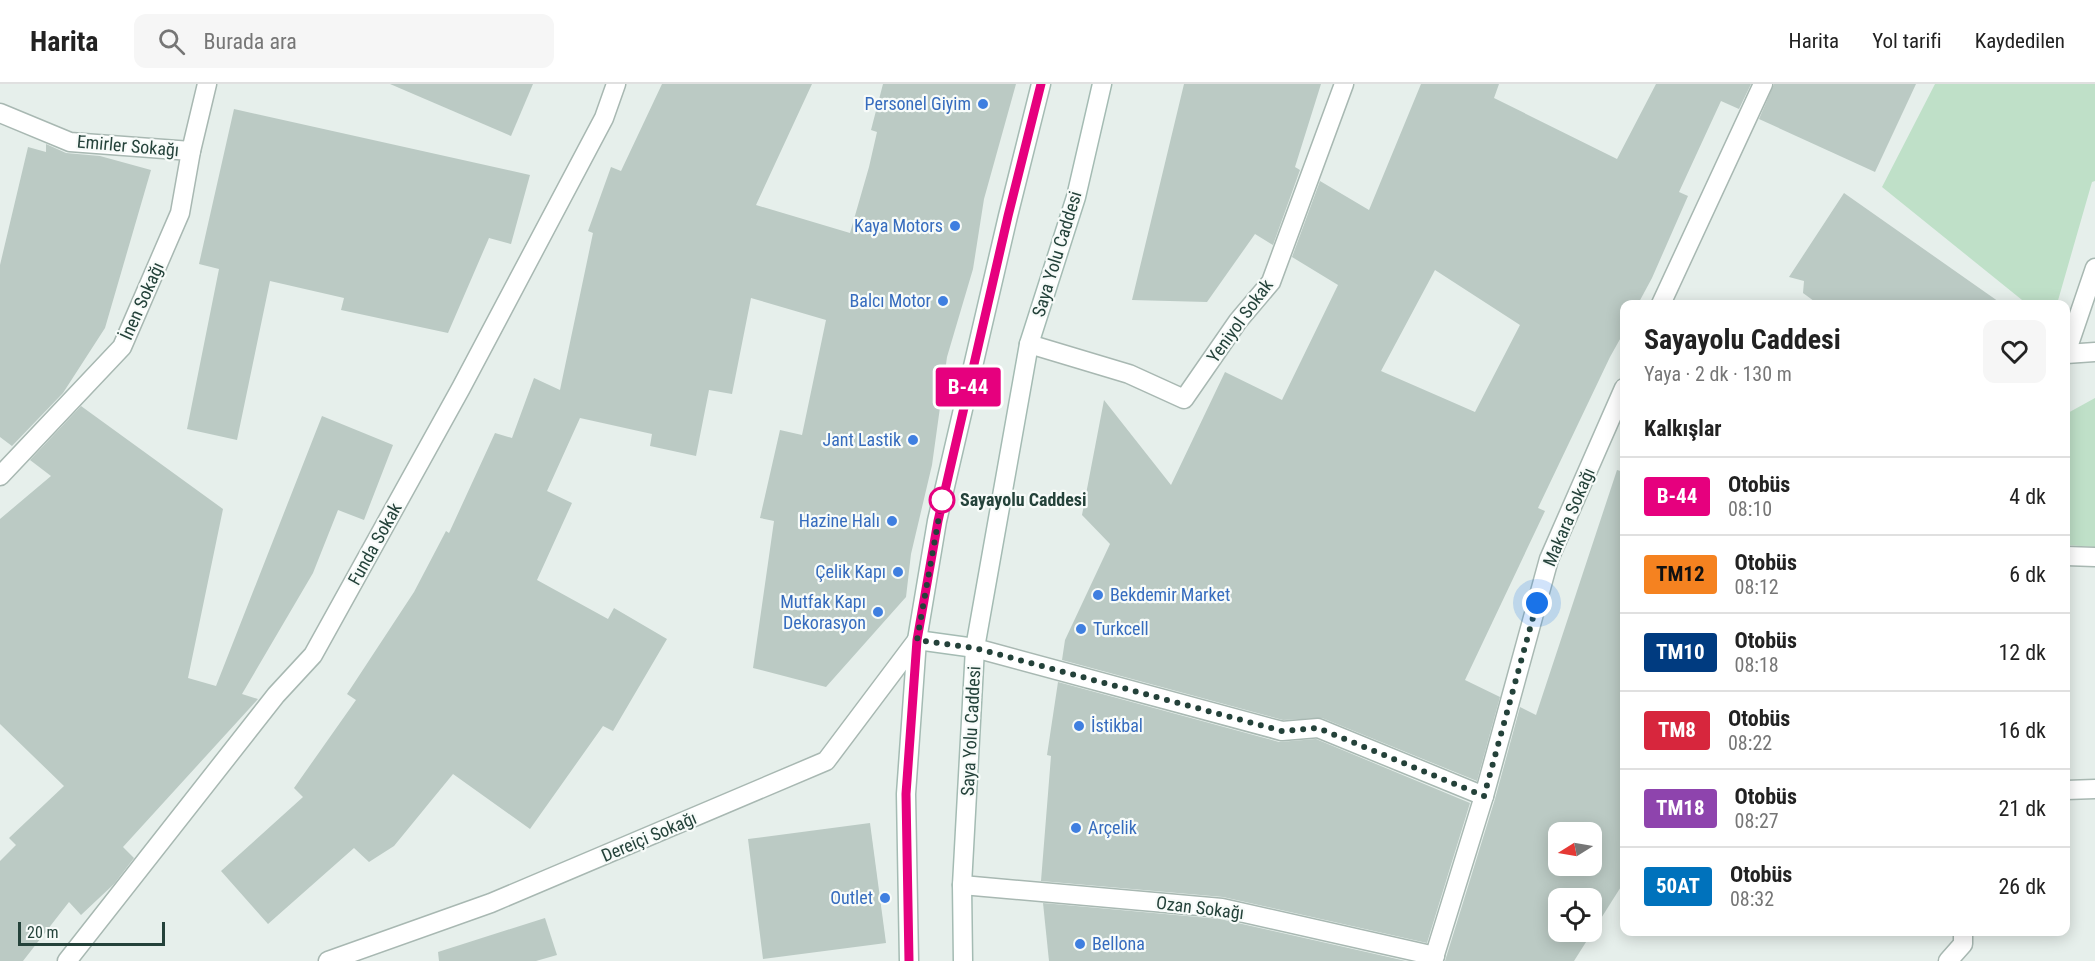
<!DOCTYPE html>
<html lang="tr">
<head>
<meta charset="utf-8">
<style>
	:root { --surface:#fff; --page:#f6f6f6; --text:#222; --muted:#767676; --line:#e0e0e0 }
	body { margin:0; font-family:"Roboto Condensed",sans-serif; background:var(--page); color:var(--text); height:100vh; display:flex; flex-direction:column; font-size:22px; white-space:nowrap }
	* { box-sizing:border-box; margin:0 }
	p { font-size:20px; color:var(--muted) }
	.icon { flex:none; width:33px; height:33px; fill:none; stroke:currentColor; stroke-width:2; stroke-linecap:round; stroke-linejoin:round }
	.map { position:relative; flex:1; overflow:hidden }
	.side { position:absolute; left:1620px; top:216px; width:450px; height:636px; display:flex; flex-direction:column; background:var(--surface); border-radius:12px; box-shadow:0 3px 15px #0003 }
	.side>* { flex:none }
	.badge { padding:0 12px; border-radius:4px; font-size:21px; line-height:39px }
	.needle { width:39px; rotate:259deg }
	.fabs { position:absolute; left:1548px; top:738px; display:grid; gap:12px }
	.fabs a { display:grid; place-items:center; width:54px; height:54px; border-radius:12px; background:var(--surface); box-shadow:0 3px 15px #0003; font-size:30px }
	.scale { position:absolute; left:18px; bottom:15px; width:147px; box-sizing:border-box; padding-left:6px; border:3px solid #24423a; border-top:0; font-size:16px; line-height:21px; white-space:nowrap; color:#24423a; -webkit-text-stroke:4px #f7fbf9; paint-order:stroke }
	.you { position:absolute; width:30px; height:30px; margin:-15px; border:4px solid #fff; border-radius:50%; background:#1a73e8; box-shadow:0 0 0 9px #1a73e833 }
	.map>.badge { position:absolute; translate:-50% -50%; box-shadow:0 0 0 3px #fff }
	h2 { padding:0 24px; font-size:22px; line-height:54px }
	.round { display:grid; place-items:center; flex:none; width:63px; height:63px; border-radius:12px; background:var(--page) }
	.summary { display:flex; align-items:center; justify-content:space-between; height:102px; padding:0 24px }
	h1 { font-size:28px; font-weight:700; line-height:45px }
	ul { padding:0; list-style:none }
	li { display:flex; align-items:center; gap:18px; height:78px; padding:0 24px; border-top:2px solid var(--line) }
	li div { flex:1 }
	li b { display:block; font-size:22px }
	li em { font-style:normal }
	li .badge { min-width:66px; font-weight:700; text-align:center }
	header { display:flex; align-items:center; gap:36px; box-sizing:border-box; height:84px; padding:0 30px; background:var(--surface); border-bottom:2px solid var(--line) }
	header strong { font-size:28px }
	nav { display:flex; gap:33px; margin-inline-start:auto; font-size:21px }
	.search { width:420px; height:54px; background:var(--page); display:flex; align-items:center; gap:15px; box-sizing:border-box; padding:0 21px; border-radius:12px; color:var(--muted); font-size:22px }
	.map>svg:first-child { display:block }
</style>
</head>
<body>
<header>
<strong>Harita</strong>
<div class="search"><svg class="icon" aria-label="search" viewBox="0 0 24 24"><circle cx="10" cy="10" r="6"/><path d="M15 15l6 6"/></svg>Burada ara</div>
<nav><a>Harita</a><a>Yol tarifi</a><a>Kaydedilen</a></nav>
</header>
<div class="map">
<svg width="2095" height="877" viewBox="0 0 2095 877">
	<rect width="100%" height="100%" fill="#e6efeb"/>
	<!-- green -->
	<g fill="#bfe0c8">
		<path d="M1935,0H2095V97L2092,98L2057,220H2027L1882,103Z"/>
		<path d="M2095,314V463L2066,461V330Z"/>
	</g>
	<!-- building -->
	<g fill="#bbcac4" fill-rule="evenodd">
		<path d="M390,0H533L511,52Z"/>
		<path d="M662,0H812L756,121L850,149L869,83L877,48L871,46L883,0H1016L984,115L973,185L947,273L932,381L911,470L906,513L826,603L753,584L774,437L760,434L780,346L802,351L826,236L751,214L732,310L709,306L696,372L650,362L652,350L580,334L547,407L572,419L537,496L608,535L614,524L667,555L613,647L603,642L530,745L453,690L394,762L369,778L354,764L268,840L221,787L303,713L294,704L356,616L347,610L414,508L446,447L449,449L495,349L512,354L534,294L560,306L593,149L588,147L611,83L621,87Z"/>
		<path d="M1184,0H1321L1295,83L1300,86L1273,161L1255,150L1207,218L1132,216Z"/>
		<path d="M1421,0H1499L1494,14L1617,75L1656,0H1751L1739,25L1721,17L1679,108L1688,112L1652,194L1638,220H1624V248L1610,273L1538,424L1545,427L1465,596L1500,613L1477,697L1322,634L1283,636L1062,576L1065,556L1110,460L1082,431L1104,316L1171,401L1225,288L1282,316L1338,201L1292,173L1320,97L1369,126ZM1435,186L1520,241L1475,328L1381,287Z"/>
		<path d="M1774,0H1916L1875,88L1759,35Z"/>
		<path d="M234,25L530,91L511,160L489,154L448,249L341,226L344,214L270,197L237,356L187,345L219,185L199,180Z"/>
		<path d="M46,60L66,69L100,72L151,86L105,244L63,309L12,362L0,353V181L28,63L46,68Z"/>
		<path d="M1844,109L2002,220H1818L1803,209L1804,197L1789,193Z"/>
		<path d="M81,322L223,425L188,594L216,602L322,332L393,361L364,436L338,426L313,489L242,610L258,615L123,763L134,774L114,800L81,831L69,818L23,877H0V777L16,761L9,754L64,702L0,640V435L51,392L30,376Z"/>
		<path d="M1617,386L1624,388V798L1574,877H1445L1495,715L1520,623L1536,631ZM1558,748H1592V782H1558ZM1558,814H1592V848H1558Z"/>
		<path d="M1058,598L1279,658L1316,655L1470,719L1427,859L1223,813L1041,797L1051,672L1047,671Z"/>
		<path d="M870,739L886,859L763,875L748,755Z"/>
		<path d="M1043,819L1220,835L1406,877H1049Z"/>
		<path d="M545,834L557,871L536,877H439L438,868Z"/>
	</g>
	<g fill="none" stroke-linecap="round" stroke-linejoin="round">
		<defs>
			<g id="street">
				<path d="M0,29L70,58L191,67"/>
				<path d="M1661,220L1763,0"/>
				<path d="M1029,260L1129,290L1184,315L1238,237L1271,198L1344,0"/>
				<path d="M2066,269L2095,184"/>
				<path d="M2066,270L2095,268"/>
				<path d="M0,392L122,263L180,129L191,67L207,0"/>
				<path d="M2066,472L2095,473"/>
				<path d="M975,564L1282,647L1318,644L1484,712"/>
				<path d="M2066,706L2095,705"/>
				<path d="M962,801L1222,824L1435,872"/>
				<path d="M67,877L276,611L313,571L461,304L604,34L616,0"/>
				<path d="M328,877L491,819L826,677L917,556"/>
				<path d="M1433,877L1484,712L1549,475L1624,304"/>
				<path d="M1948,877L1963,860V848"/>
			</g>
			<g id="secondary">
				<path d="M917,556L975,564"/>
				<path d="M909,877L906,710L917,556L937,437L1008,132L1041,0"/>
				<path d="M963,877L962,801L975,564L1029,260L1076,113L1102,0"/>
			</g>
		</defs>
		<!-- street casing -->
		<use href="#street" stroke="#a8b8b2" stroke-width="21"/>
		<!-- secondary casing -->
		<use href="#secondary" stroke="#a4bbb3" stroke-width="21"/>
		<!-- street -->
		<use href="#street" stroke="#fff" stroke-width="18"/>
		<!-- secondary -->
		<use href="#secondary" stroke="#fff" stroke-width="18"/>
	</g>
	<g fill="none" stroke-linecap="round" stroke-linejoin="round">
		<defs>
			<path id="line" d="M909,877L906,710L917,556L938,437L1008,132L1041,0"/>
		</defs>
		<!-- line casing -->
		<use href="#line" stroke="#fff" stroke-width="14"/>
		<!-- line -->
		<use href="#line" stroke="#e6007e" stroke-width="9"/>
		<!-- walk -->
		<path stroke="#24423a" stroke-width="6" stroke-dasharray="0 10.8" d="M942,416L917,556L975,564L1282,647L1318,644L1484,712L1537,519"/>
	</g>
	<!-- markers -->
	<g fill="#3f7fe0" stroke="#f7fbf9" stroke-width="2">
		<circle cx="983" cy="20" r="6"/>
		<circle cx="955" cy="142" r="6"/>
		<circle cx="943" cy="217" r="6"/>
		<circle cx="913" cy="356" r="6"/>
		<circle cx="892" cy="437" r="6"/>
		<circle cx="898" cy="488" r="6"/>
		<circle cx="1098" cy="511" r="6"/>
		<circle cx="878" cy="528" r="6"/>
		<circle cx="1081" cy="545" r="6"/>
		<circle cx="1079" cy="642" r="6"/>
		<circle cx="1076" cy="744" r="6"/>
		<circle cx="885" cy="814" r="6"/>
		<circle cx="1080" cy="860" r="6"/>
	</g>
	<circle fill="#fff" stroke="#e6007e" stroke-width="3" cx="942" cy="416" r="12"/>
	<g text-anchor="middle" stroke-width="4.5" stroke-linejoin="round" paint-order="stroke">
		<!-- shop labels -->
		<g font-size="18" fill="#366cbe" stroke="#f7fbf9" text-anchor="end">
			<text x="971" y="26">Personel Giyim</text>
			<text x="943" y="148">Kaya Motors</text>
			<text x="931" y="223">Balcı Motor</text>
			<text x="901" y="362">Jant Lastik</text>
			<text x="880" y="443">Hazine Halı</text>
			<text x="886" y="494">Çelik Kapı</text>
			<text x="1110" y="517" text-anchor="start">Bekdemir Market</text>
			<text x="866" y="524">Mutfak Kapı<tspan x="866" dy="21">Dekorasyon</tspan></text>
			<text x="1093" y="551" text-anchor="start">Turkcell</text>
			<text x="1091" y="648" text-anchor="start">İstikbal</text>
			<text x="1088" y="750" text-anchor="start">Arçelik</text>
			<text x="873" y="820">Outlet</text>
			<text x="1092" y="866" text-anchor="start">Bellona</text>
		</g>
		<!-- street labels -->
		<g font-size="18" fill="#24423a" stroke="#f7fbf9">
			<text transform="translate(128 62) rotate(5)" y="6">Emirler Sokağı</text>
			<text transform="translate(1057 170) rotate(-73)" y="6">Saya Yolu Caddesi</text>
			<text transform="translate(142 217) rotate(-66)" y="6">İnen Sokağı</text>
			<text transform="translate(1240 237) rotate(-54)" y="6">Yeniyol Sokak</text>
			<text transform="translate(1569 433) rotate(-67)" y="6">Makara Sokağı</text>
			<text transform="translate(375 460) rotate(-61)" y="6">Funda Sokak</text>
			<text transform="translate(971 647) rotate(-87)" y="6">Saya Yolu Caddesi</text>
			<text transform="translate(649 753) rotate(-23)" y="6">Dereiçi Sokağı</text>
			<text transform="translate(1200 824) rotate(7)" y="6">Ozan Sokağı</text>
		</g>
		<!-- stop labels -->
		<g font-size="18" font-weight="bold" fill="#24423a" stroke="#f7fbf9" text-anchor="start">
			<text x="960" y="422">Sayayolu Caddesi</text>
		</g>
	</g>
</svg>
<div class="fabs">
<a><svg class="needle" viewBox="-14 -14 28 28"><path d="M0-13l5 13h-10z" fill="#e53935"/><path d="M0 13l5-13h-10z" fill="#767676"/></svg></a>
<a><svg class="icon" aria-label="locate" viewBox="0 0 24 24"><circle cx="12" cy="12" r="6"/><path d="M12 2v4M12 18v4M2 12h4M18 12h4"/></svg></a>
</div>
<div class="scale">20 m</div>
<div class="you" style="left:1537px;top:519px"></div>
<b class="badge" style="left:968px;top:303px;background:#e6007e;color:#fff">B-44</b>
<section class="side">
<div class="summary"><div><h1>Sayayolu Caddesi</h1><p>Yaya · 2 dk · 130 m</p></div><a class="round"><svg class="icon" aria-label="heart" viewBox="0 0 24 24"><path d="M12 20l-8-8c-3-5 5-10 8-4 3-6 11-1 8 4z"/></svg></a></div>
<h2>Kalkışlar</h2>
<ul>
<li><span class="badge" style="background:#e6007e;color:#fff">B-44</span><div><b>Otobüs</b><p>08:10</p></div><em>4 dk</em></li>
<li><span class="badge" style="background:#f58220;color:#111">TM12</span><div><b>Otobüs</b><p>08:12</p></div><em>6 dk</em></li>
<li><span class="badge" style="background:#003b80;color:#fff">TM10</span><div><b>Otobüs</b><p>08:18</p></div><em>12 dk</em></li>
<li><span class="badge" style="background:#d7263d;color:#fff">TM8</span><div><b>Otobüs</b><p>08:22</p></div><em>16 dk</em></li>
<li><span class="badge" style="background:#8e44ad;color:#fff">TM18</span><div><b>Otobüs</b><p>08:27</p></div><em>21 dk</em></li>
<li><span class="badge" style="background:#0072bc;color:#fff">50AT</span><div><b>Otobüs</b><p>08:32</p></div><em>26 dk</em></li>
</ul>
</section>
</div>
</body>
</html>
